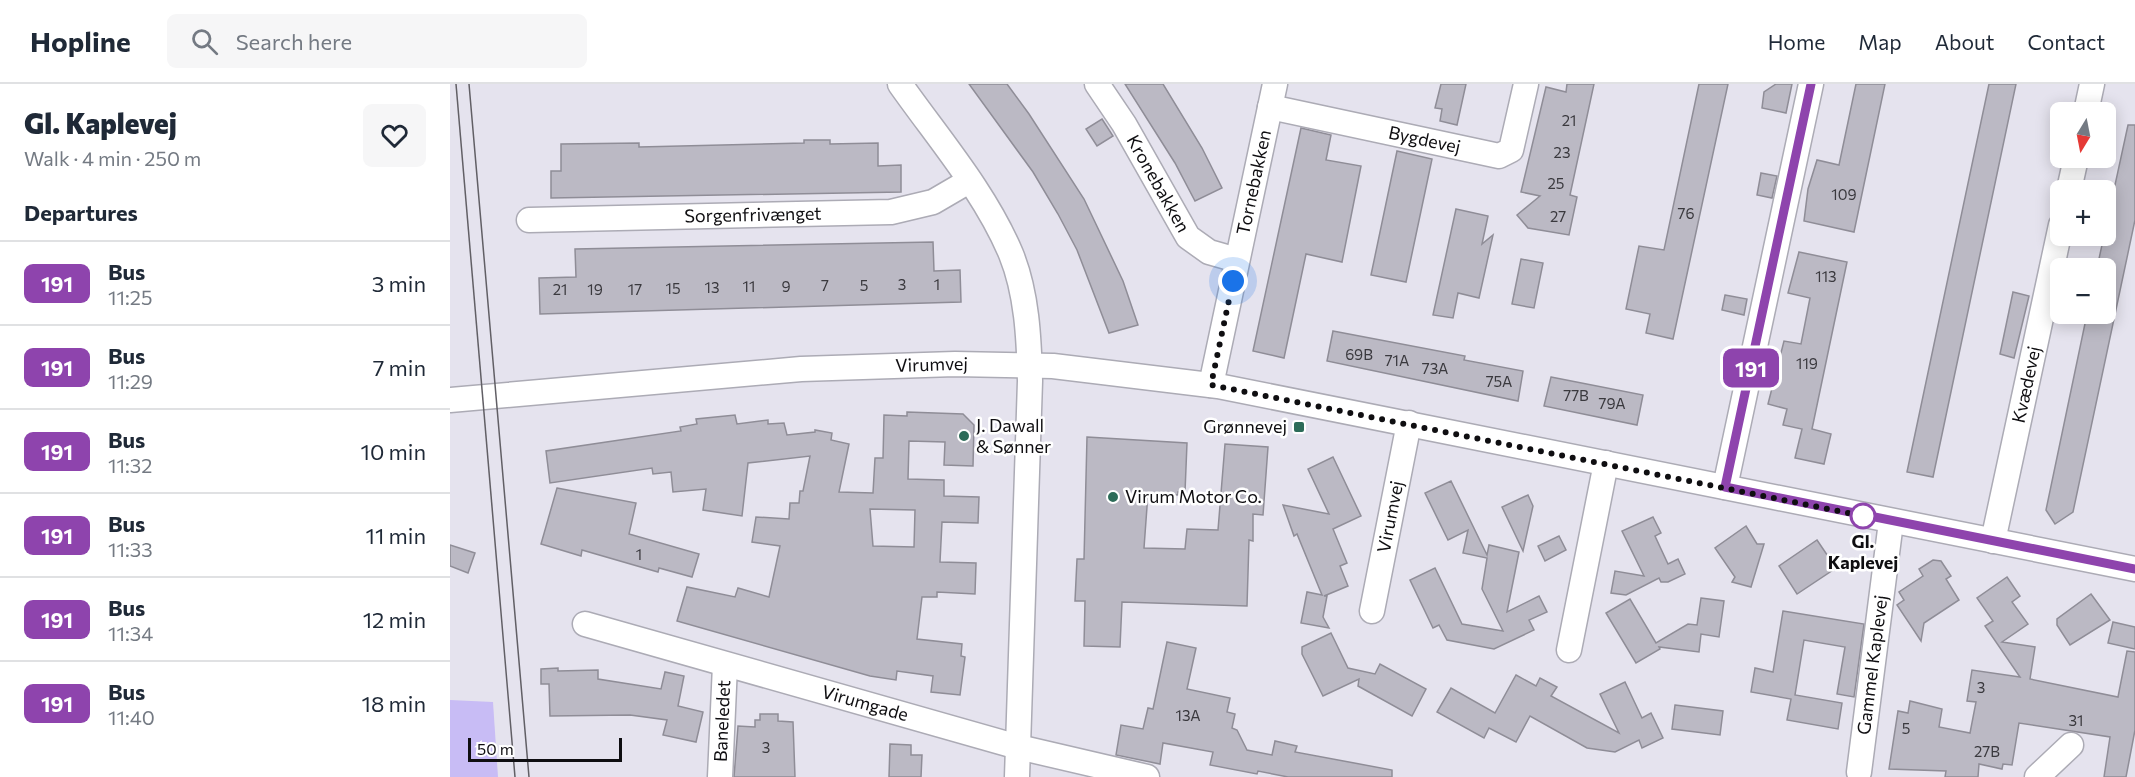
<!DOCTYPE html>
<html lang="en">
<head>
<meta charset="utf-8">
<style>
	:root { --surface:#fff; --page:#f6f6f7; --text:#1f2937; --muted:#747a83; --line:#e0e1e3 }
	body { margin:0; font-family:Commissioner,sans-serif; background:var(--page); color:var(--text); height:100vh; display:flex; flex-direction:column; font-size:22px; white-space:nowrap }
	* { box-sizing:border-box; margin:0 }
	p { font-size:20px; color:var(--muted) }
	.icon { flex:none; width:33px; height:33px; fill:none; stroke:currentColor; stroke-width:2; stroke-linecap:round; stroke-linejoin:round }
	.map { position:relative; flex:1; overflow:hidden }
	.side { display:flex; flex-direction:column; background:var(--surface); width:450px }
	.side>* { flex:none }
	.badge { padding:0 12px; border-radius:9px; font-size:21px; line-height:39px }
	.needle { width:39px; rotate:190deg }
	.buttons { position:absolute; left:1600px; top:18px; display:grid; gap:12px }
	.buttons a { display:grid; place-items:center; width:66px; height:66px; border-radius:9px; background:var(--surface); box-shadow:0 3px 15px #0003; font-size:30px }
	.scale { position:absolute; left:18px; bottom:15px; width:154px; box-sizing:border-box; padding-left:6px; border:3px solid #0f0e11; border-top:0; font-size:16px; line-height:21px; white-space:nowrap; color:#0f0e11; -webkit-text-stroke:4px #fff; paint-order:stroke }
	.you { position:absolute; width:30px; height:30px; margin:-15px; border:4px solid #fff; border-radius:50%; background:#1a73e8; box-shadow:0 0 0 9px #1a73e833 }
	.map>.badge { position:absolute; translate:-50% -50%; box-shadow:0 0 0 3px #fff }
	h2 { padding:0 24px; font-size:22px; line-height:54px }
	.round { display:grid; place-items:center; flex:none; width:63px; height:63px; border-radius:9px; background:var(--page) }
	.overview { display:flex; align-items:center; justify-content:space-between; height:102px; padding:0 24px }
	h1 { font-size:28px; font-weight:800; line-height:45px }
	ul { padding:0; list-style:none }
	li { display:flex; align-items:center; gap:18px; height:84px; padding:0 24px; border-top:2px solid var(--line) }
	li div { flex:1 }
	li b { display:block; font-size:22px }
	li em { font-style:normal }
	li .badge { min-width:66px; font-weight:700; text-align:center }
	header { display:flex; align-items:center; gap:36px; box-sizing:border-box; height:84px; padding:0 30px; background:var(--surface); border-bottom:2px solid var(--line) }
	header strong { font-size:28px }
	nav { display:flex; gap:33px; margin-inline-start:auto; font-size:21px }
	.search { width:420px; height:54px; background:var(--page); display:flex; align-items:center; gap:15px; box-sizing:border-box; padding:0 21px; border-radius:9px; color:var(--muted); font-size:22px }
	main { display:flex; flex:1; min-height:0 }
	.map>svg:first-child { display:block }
</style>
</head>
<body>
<header>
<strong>Hopline</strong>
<div class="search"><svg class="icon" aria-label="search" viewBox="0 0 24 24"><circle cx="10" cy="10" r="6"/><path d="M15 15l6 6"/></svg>Search here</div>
<nav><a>Home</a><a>Map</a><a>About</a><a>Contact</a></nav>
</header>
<main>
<section class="side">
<div class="overview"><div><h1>Gl. Kaplevej</h1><p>Walk · 4 min · 250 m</p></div><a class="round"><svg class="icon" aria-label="heart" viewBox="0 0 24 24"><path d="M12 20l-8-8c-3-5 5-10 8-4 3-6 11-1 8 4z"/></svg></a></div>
<h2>Departures</h2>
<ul>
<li><span class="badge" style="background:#8e44ad;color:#fff">191</span><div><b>Bus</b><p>11:25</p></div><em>3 min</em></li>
<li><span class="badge" style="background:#8e44ad;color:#fff">191</span><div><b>Bus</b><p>11:29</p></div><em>7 min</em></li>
<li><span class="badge" style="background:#8e44ad;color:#fff">191</span><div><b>Bus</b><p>11:32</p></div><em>10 min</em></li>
<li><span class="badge" style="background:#8e44ad;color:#fff">191</span><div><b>Bus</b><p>11:33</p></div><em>11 min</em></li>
<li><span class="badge" style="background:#8e44ad;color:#fff">191</span><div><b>Bus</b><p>11:34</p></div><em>12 min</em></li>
<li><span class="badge" style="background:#8e44ad;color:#fff">191</span><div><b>Bus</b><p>11:40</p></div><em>18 min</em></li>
</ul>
</section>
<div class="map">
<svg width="1685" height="693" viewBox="0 0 1685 693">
	<rect width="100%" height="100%" fill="#e5e3ee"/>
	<!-- green -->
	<path fill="#c8bcf5" d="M0,616L43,618L48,693H0Z"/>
	<!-- building -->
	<g fill="#bbb9c4" stroke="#8f8d97" stroke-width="1.5" fill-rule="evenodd">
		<path d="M519,0H557L579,30L634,115L673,197L688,241L659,249L627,166L608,130L583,88Z"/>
		<path d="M675,0H713L752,64L772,104L745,117L725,79Z"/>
		<path d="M991,0H1016L1007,41L990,37L992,25L985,24Z"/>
		<path d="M1117,0H1144L1120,111L1127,113L1119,151L1078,144L1067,131L1090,112L1071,108L1096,3L1116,8Z"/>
		<path d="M1249,0H1278L1223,255L1196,249L1200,230L1176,225L1189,162L1214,166Z"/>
		<path d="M1326,0H1342L1336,29L1312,24L1314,8Z"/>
		<path d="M1406,0H1435L1404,148L1354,137L1358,105L1367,76L1389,81Z"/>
		<path d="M1539,0H1566L1483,393L1457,388Z"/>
		<path d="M652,35L663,52L647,62L636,45Z"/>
		<path d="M1678,41H1685V136L1623,428L1605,440L1596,426L1637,230H1656V184H1647Z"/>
		<path d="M851,44L881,51L876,76L911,82L892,178L856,170L834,274L803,267Z"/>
		<path d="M354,56H380V60L428,59V82L451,81V108L101,114V87H111V60L189,59V63L354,59Z"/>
		<path d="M947,67L982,75L956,198L921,191Z"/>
		<path d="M1311,89L1327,92L1322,114L1307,111Z"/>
		<path d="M1006,125L1038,132L1032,160L1043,151L1029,214L1008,209L1003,234L983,231Z"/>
		<path d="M483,158L484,187L510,186L511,218L90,230L89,194L126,193L125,165Z"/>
		<path d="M1349,168L1397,178L1362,345L1381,350L1374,380L1345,374L1352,345L1333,341L1337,325L1318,320L1334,257L1351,260L1360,214L1338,209Z"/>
		<path d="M1071,175L1093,179L1084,224L1062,220Z"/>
		<path d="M1563,208L1579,212L1564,274L1550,270Z"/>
		<path d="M1275,211L1297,215L1294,231L1272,226Z"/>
		<path d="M883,247L1015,272L1014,276L1073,287L1068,317L877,277Z"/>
		<path d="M1101,293L1193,311L1187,341L1094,322Z"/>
		<path d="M457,328L513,330L524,341L523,382L494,381L495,358L459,357L458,395L494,396V412L529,413L528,439L492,438L490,478L526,479L525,510L487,508V513H472L467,555L512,560L511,572L515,573L510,611L481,608L483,592L447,587L446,596L420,592L227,537L237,503L285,513L288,504L319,513L330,462L302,458L306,433L339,435L340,419H349L350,407H353L360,372L298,379L292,432L253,426L256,405L223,408L221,388L203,390L202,384L100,399L96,367L231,347L230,343L247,340L246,335L285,331L287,340L318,336V340L334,339L337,351L365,348V346L382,349L381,356L399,360L389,408L423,409L425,374H433L434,331L457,332ZM420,425L465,426L464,463L423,462Z"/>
		<path d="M637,353L737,359L735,408H728V411L698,409L694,464L735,465L737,445L768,446L775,360L818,363L813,431L803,430V457L799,456L797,522L672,518L670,563L634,562L635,517H625L627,475H634Z"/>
		<path d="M883,373L911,432L883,445L897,479L890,482L898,502L874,512H877L873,533L879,544L851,539L857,508L872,511L847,450L844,452L833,421L879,430L858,385Z"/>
		<path d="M1001,397L1037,471L1039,461L1069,468L1057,528L1089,512L1097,528L1079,536L1084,546L1044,565L997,556L989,541L983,544L960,496L985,484L1012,540L1053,547L1032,505L1037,474L1013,469L1018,446L998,456L975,409Z"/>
		<path d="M107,404L186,419L179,450L249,470L242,493L209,484L208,488L132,466L131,472L91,460Z"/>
		<path d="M1078,411L1083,422L1073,467L1052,423Z"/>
		<path d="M1203,433L1211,449L1205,452L1218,480L1228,475L1235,490L1218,498H1211L1209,494L1176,511L1161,509L1165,487L1194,492L1172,447Z"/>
		<path d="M1296,442L1307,460H1314L1301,503L1282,498L1285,493L1265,464Z"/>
		<path d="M1109,452L1116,466L1095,477L1088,462Z"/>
		<path d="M1367,456L1386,484L1347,510L1329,482Z"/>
		<path d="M0,461L25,469L18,489L0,482Z"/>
		<path d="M1483,476L1491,477L1501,492L1496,495L1509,516L1474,539L1471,557L1447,521L1454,516L1449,508L1473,492L1469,485Z"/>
		<path d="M1557,493L1570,512L1562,518L1578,540L1552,558L1585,563L1580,595L1668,613L1677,567L1685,568V646L1676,693H1654L1660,653L1569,639L1562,681L1553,680L1552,685L1529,680L1528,693H1495L1496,687L1439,685L1448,627L1458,629L1460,617L1492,625L1489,643L1520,649L1526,618L1517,617L1522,586L1570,593L1535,542L1543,537L1527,514Z"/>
		<path d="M1641,510L1660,536L1620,561L1607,541V535Z"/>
		<path d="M1251,514L1274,517L1269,553L1251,550L1249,568L1209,563L1210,565L1186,579L1156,529L1180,515L1206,559L1238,540L1247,541Z"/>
		<path d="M1333,527L1414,540L1404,613L1387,610L1395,563L1354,556L1345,611L1392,619L1388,645L1337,636L1341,615L1301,608L1305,584L1323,588Z"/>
		<path d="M1663,538L1685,543V565L1658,559Z"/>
		<path d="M881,549L898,584L925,590L930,580L976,605L962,632L908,602L909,595L873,612L852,570V563Z"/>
		<path d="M717,558L746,564L737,605L780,614L777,628L785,630L782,644L787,646L797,666L822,671L825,657L847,662L845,668L942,686V693H838L808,687L807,690L760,681L763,668L713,659L710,680L666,671L671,641L693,645L698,624L703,625Z"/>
		<path d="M108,584V587L148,586V595L211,605L215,588L234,592L228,622L253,628L246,658L213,651L217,636L180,631L100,632L99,600H91V585Z"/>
		<path d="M1066,591L1086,602L1090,594L1107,603L1101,612L1169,649L1150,610L1175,598L1192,634L1201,629L1213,654L1192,664L1189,656L1165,668L1137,664L1080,632L1066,658L1039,644L1034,654L987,628L1001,604L1045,629Z"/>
		<path d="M1225,621L1273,627L1270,651L1222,645Z"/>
		<path d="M310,630H328V637L343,638L345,693H284L288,642L305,643V636H310Z"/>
		<path d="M440,660L461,661V671H472L471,693H439Z"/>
	</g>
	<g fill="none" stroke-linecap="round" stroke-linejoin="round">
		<defs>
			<g id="minor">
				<path d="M450,0C488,54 535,108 561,170C577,209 579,255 580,297L567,693"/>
				<path id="s1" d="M647,0L674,40L738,153L759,168L787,176"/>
				<path id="s2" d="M820,23L1049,72L1061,66L1076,0"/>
				<path d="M1636,28L1642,0"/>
				<path d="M1619,106L1626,74"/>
				<path id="s3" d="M79,136L441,128L483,118L519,97"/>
				<path id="s4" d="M761,301L825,0"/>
				<path id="s5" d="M0,316L351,285L505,280L603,282L768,302L1685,485"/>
				<path d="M1275,403L1361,0"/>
				<path id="s6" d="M1543,457L1611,141"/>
				<path id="s7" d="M922,527L959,339"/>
				<path id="s8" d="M135,540L568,663L697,693"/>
				<path d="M1119,566L1156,379"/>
				<path id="s9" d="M1409,688L1441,438"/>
				<path id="s10" d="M270,693L275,581"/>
				<path d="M1587,693L1621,661"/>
			</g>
		</defs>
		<!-- minor casing -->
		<use href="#minor" stroke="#acabb5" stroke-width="27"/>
		<!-- minor -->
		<use href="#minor" stroke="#fff" stroke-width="24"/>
		<!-- tram -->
		<g stroke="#615f65" stroke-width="1.5">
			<path d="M6,0L65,693"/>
			<path d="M19,0L79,693"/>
		</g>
	</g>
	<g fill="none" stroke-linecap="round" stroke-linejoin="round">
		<defs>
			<path id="line" d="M1361,0L1275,403L1685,485"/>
		</defs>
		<!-- line casing -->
		<use href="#line" stroke="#fff" stroke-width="14"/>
		<!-- line -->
		<use href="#line" stroke="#8e44ad" stroke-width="9"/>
		<!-- walk -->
		<path stroke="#0f0e11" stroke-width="6" stroke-dasharray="0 10.8" d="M783,197L761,301L1413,432"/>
	</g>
	<!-- markers -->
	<g fill="#2c6b58" stroke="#fff" stroke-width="2">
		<rect x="843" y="337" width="12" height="12" rx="3"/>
		<circle cx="514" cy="352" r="6"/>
		<circle cx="663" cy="413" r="6"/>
	</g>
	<circle fill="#fff" stroke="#8e44ad" stroke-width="3" cx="1413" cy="432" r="12"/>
	<g text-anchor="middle" stroke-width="5" stroke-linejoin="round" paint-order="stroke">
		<!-- number labels -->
		<g font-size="15" fill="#3a393e">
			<text x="1119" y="42">21</text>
			<text x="1112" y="74">23</text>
			<text x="1106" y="105">25</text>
			<text x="1394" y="116">109</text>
			<text x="1236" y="135">76</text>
			<text x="1108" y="138">27</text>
			<text x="1376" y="198">113</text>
			<text x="452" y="206">3</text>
			<text x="487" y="206">1</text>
			<text x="375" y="207">7</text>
			<text x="414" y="207">5</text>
			<text x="299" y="208">11</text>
			<text x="336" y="208">9</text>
			<text x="262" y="209">13</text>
			<text x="223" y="210">15</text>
			<text x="110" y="211">21</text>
			<text x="145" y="211">19</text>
			<text x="185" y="211">17</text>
			<text x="909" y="276">69B</text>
			<text x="947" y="282">71A</text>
			<text x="1357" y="285">119</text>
			<text x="985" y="290">73A</text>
			<text x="1049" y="303">75A</text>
			<text x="1126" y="317">77B</text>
			<text x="1162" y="325">79A</text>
			<text x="189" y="476">1</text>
			<text x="1531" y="609">3</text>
			<text x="738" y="637">13A</text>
			<text x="1626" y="642">31</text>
			<text x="1456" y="650">5</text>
			<text x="316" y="669">3</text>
			<text x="1537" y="673">27B</text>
		</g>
		<!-- street labels -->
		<g font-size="18" fill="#0f0e11" stroke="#fff">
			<text dy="6" stroke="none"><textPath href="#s2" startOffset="158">Bygdevej</textPath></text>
			<text dy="6" stroke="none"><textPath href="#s4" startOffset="207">Tornebakken</textPath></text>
			<text dy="6" stroke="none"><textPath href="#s1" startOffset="117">Kronebakken</textPath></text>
			<text dy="6" stroke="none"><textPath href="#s3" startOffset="224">Sorgenfrivænget</textPath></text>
			<text dy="6" stroke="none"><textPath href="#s5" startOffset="483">Virumvej</textPath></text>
			<text dy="6" stroke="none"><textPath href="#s6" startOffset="160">Kvædevej</textPath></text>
			<text dy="6" stroke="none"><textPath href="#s7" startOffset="96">Virumvej</textPath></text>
			<text dy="6" stroke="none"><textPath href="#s9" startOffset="108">Gammel Kaplevej</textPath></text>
			<text dy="6" stroke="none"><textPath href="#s8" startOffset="291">Virumgade</textPath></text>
			<text dy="6" stroke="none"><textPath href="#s10" startOffset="56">Baneledet</textPath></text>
		</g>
		<!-- poi labels -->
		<g font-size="18" fill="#0f0e11" stroke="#fff" text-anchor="start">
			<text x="526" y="348">J. Dawall<tspan x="526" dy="21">&amp; Sønner</tspan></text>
			<text x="837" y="349" text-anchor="end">Grønnevej</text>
			<text x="675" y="419">Virum Motor Co.</text>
		</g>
		<!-- stop labels -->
		<g font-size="18" font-weight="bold" fill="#0f0e11" stroke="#fff">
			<text x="1413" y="464">Gl.<tspan x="1413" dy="21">Kaplevej</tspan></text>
		</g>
	</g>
</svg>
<div class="buttons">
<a><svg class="needle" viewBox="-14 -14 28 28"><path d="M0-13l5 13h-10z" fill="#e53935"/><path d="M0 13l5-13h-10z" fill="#747a83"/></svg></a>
<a>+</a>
<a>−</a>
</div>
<div class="scale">50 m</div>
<div class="you" style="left:783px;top:197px"></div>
<b class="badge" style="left:1301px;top:284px;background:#8e44ad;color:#fff">191</b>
</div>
</main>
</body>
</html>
